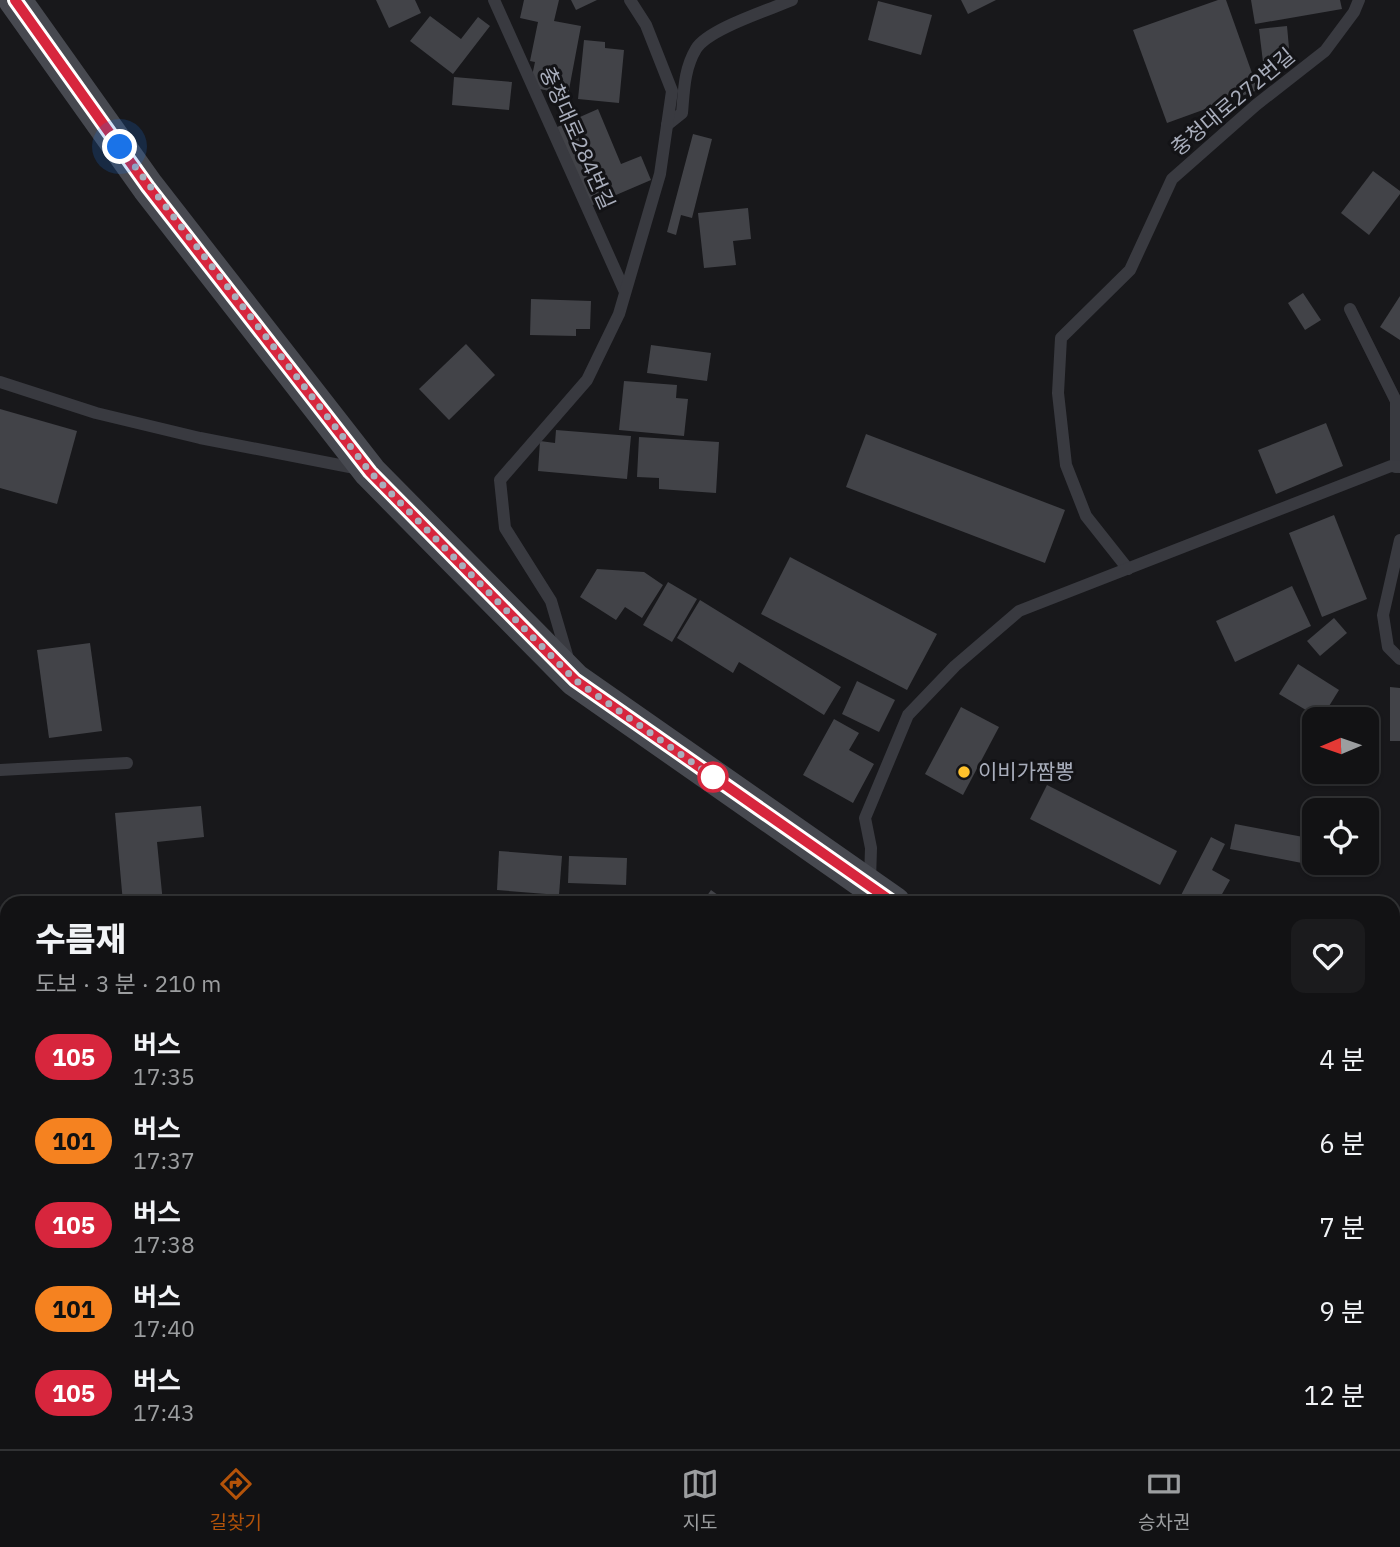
<!DOCTYPE html>
<html lang="ko">
<head>
<meta charset="utf-8">
<style>
	:root { --surface:#121214; --page:#1b1b1d; --text:#f1f3f6; --muted:#9c9ea0; --line:#313234; --accent:#b45309 }
	body { margin:0; font-family:"IBM Plex Sans","Noto Sans KR",sans-serif; background:var(--page); color:var(--text); height:100vh; display:flex; flex-direction:column; font-size:26px; white-space:nowrap }
	* { box-sizing:border-box; margin:0 }
	p { font-size:23px; color:var(--muted) }
	.icon { flex:none; width:38px; height:38px; fill:none; stroke:currentColor; stroke-width:2; stroke-linecap:round; stroke-linejoin:round }
	.map { position:relative; flex:1; overflow:hidden }
	.panel { position:absolute; left:0px; top:896px; width:1400px; height:553px; display:flex; flex-direction:column; background:var(--surface); border-radius:21px 21px 0 0; box-shadow:0 2px 5px #0004,0 0 0 2px var(--line) }
	.panel>* { flex:none }
	.badge { padding:0 14px; border-radius:23px; font-size:24px; line-height:46px }
	.needle { width:46px; rotate:268deg }
	.tools { position:absolute; left:1302px; top:707px; display:grid; gap:14px }
	.tools a { display:grid; place-items:center; width:77px; height:77px; border-radius:14px; background:var(--surface); box-shadow:0 2px 5px #0004,0 0 0 2px var(--line); font-size:35px }
	.you { position:absolute; width:35px; height:35px; margin:-18px; border:5px solid #fff; border-radius:50%; background:#1a73e8; box-shadow:0 0 0 10px #1a73e833 }
	.map>.badge { position:absolute; translate:-50% -50%; box-shadow:0 0 0 4px #fff }
	.round { display:grid; place-items:center; flex:none; width:74px; height:74px; border-radius:14px; background:var(--page) }
	.headline { display:flex; align-items:center; justify-content:space-between; height:119px; padding:0 35px }
	h1 { font-size:33px; font-weight:800; line-height:52px }
	ul { padding:0; list-style:none }
	li { display:flex; align-items:center; gap:21px; height:84px; padding:0 35px }
	li div { flex:1 }
	li b { display:block; font-size:26px }
	li em { font-style:normal }
	li .badge { min-width:77px; font-weight:700; text-align:center }
	.menu { display:flex; justify-content:space-around; align-items:center; height:98px; border-top:2px solid var(--line); background:var(--surface); font-size:19px; color:var(--muted) }
	.menu a { display:grid; justify-items:center; gap:4px }
	.menu .active { color:var(--accent) }
	.map>svg:first-child { display:block }
</style>
</head>
<body>
<div class="map">
<svg width="1400" height="1449" viewBox="0 0 1400 1449">
	<rect width="100%" height="100%" fill="#18181b"/>
	<!-- building -->
	<g fill="#424348">
		<path d="M376,0H415L421,13L389,28Z"/>
		<path d="M524,0H559L554,21L581,26L568,95L540,89L532,76L535,62L530,61L538,22L520,18Z"/>
		<path d="M571,0H597L576,10Z"/>
		<path d="M961,0H996L968,14Z"/>
		<path d="M1218,0H1226L1258,90L1167,123L1133,30Z"/>
		<path d="M1251,0H1340L1342,9L1255,24Z"/>
		<path d="M878,1L932,15L921,55L868,40Z"/>
		<path d="M430,16L461,39L478,17L490,26L453,74L410,41Z"/>
		<path d="M1287,26L1290,59L1263,62L1259,29Z"/>
		<path d="M584,40L605,42V48L624,50L619,103L578,99Z"/>
		<path d="M454,77L512,82L509,110L452,105Z"/>
		<path d="M598,109L621,164L641,156L651,180L588,207L555,128Z"/>
		<path d="M693,134L712,139L692,218L681,215L676,235L667,232Z"/>
		<path d="M1373,171L1400,191V194L1369,235L1341,213Z"/>
		<path d="M748,208L751,239L733,241L736,265L704,268L698,213Z"/>
		<path d="M1303,293L1321,320L1305,330L1288,303Z"/>
		<path d="M1400,296V340L1380,327Z"/>
		<path d="M531,299L591,301L590,329H576V336L530,335Z"/>
		<path d="M466,344L495,375L449,420L419,389Z"/>
		<path d="M651,345L711,353L707,381L647,373Z"/>
		<path d="M624,381L677,385L676,398L688,399L684,436L619,430Z"/>
		<path d="M0,409L77,431L57,504L0,488Z"/>
		<path d="M1326,423L1343,466L1276,494L1258,450Z"/>
		<path d="M556,430L631,436L627,479L538,471L540,441L555,443Z"/>
		<path d="M866,434L1065,510L1045,563L846,487Z"/>
		<path d="M639,437L719,442L716,493L659,489V478L637,477Z"/>
		<path d="M1334,515L1367,599L1322,617L1289,533Z"/>
		<path d="M790,557L937,634L907,690L761,614Z"/>
		<path d="M597,569L644,572L663,585L642,618L625,607L616,620L580,597Z"/>
		<path d="M668,582L697,599L672,642L643,625Z"/>
		<path d="M1292,586L1311,626L1235,662L1216,621Z"/>
		<path d="M700,600L841,687L824,715L739,662L733,673L677,638Z"/>
		<path d="M1334,618L1347,633L1320,656L1307,641Z"/>
		<path d="M90,643L102,731L49,738L37,650Z"/>
		<path d="M1298,664L1339,690L1321,719L1279,694Z"/>
		<path d="M857,681L895,700L879,732L842,714Z"/>
		<path d="M1390,687L1400,688V741H1390Z"/>
		<path d="M961,707L999,727L963,795L925,774Z"/>
		<path d="M834,719L859,733L849,750L874,764L853,803L803,775Z"/>
		<path d="M1047,785L1177,851L1160,885L1030,819Z"/>
		<path d="M201,806L204,837L157,842L163,903H123L115,813Z"/>
		<path d="M1235,824L1314,839L1312,865L1230,849Z"/>
		<path d="M1211,837L1225,844L1212,870L1230,880L1217,903H1177Z"/>
		<path d="M499,851L562,856L559,895L497,890Z"/>
		<path d="M569,856L627,858L626,885L568,883Z"/>
		<path d="M711,890L729,903H702Z"/>
		<path d="M1393,972L1400,976V1076L1393,1072Z"/>
		<path d="M7,1086V1131L0,1132V1087Z"/>
		<path d="M0,1294H3L7,1313V1399L0,1401Z"/>
		<path d="M156,1442H186L194,1449H151Z"/>
		<path d="M193,1442H218L212,1449H201Z"/>
		<path d="M892,1442H955L958,1447L953,1449H895Z"/>
	</g>
	<g fill="none" stroke-linecap="round" stroke-linejoin="round">
		<!-- lane -->
		<g stroke="#393a40" stroke-width="12">
			<path d="M494,0L625,292"/>
			<path d="M667,125L682,113C684,91 684,69 696,49C708,29 769,10 792,0"/>
			<path d="M1350,309L1396,401V467"/>
			<path d="M0,382L96,413L200,438L360,469"/>
			<path d="M1400,540L1383,615L1388,647L1400,659"/>
			<path d="M1128,569L1086,516L1066,465L1058,393L1061,338L1130,270L1172,179L1256,105L1325,51L1354,12L1359,0"/>
			<path d="M569,662L551,601L505,528L500,480L587,380L619,314L660,174L672,91L646,25L630,0"/>
			<path d="M0,770L127,763"/>
			<path d="M870,880L871,848L865,818L908,715L955,666L1019,611L1391,466L1400,467"/>
			<path d="M674,1442L676,1449"/>
			<path d="M69,1449L75,1442"/>
			<path d="M552,1449L559,1442"/>
		</g>
		<!-- secondary -->
		<g stroke="#474950" stroke-width="33">
			<path d="M15,0L148,187L370,472L575,680L894,903"/>
			<path d="M0,1189L7,1188"/>
			<path d="M1393,1214L1400,1217"/>
		</g>
	</g>
	<g fill="none" stroke-linecap="round" stroke-linejoin="round">
		<defs>
			<path id="line" d="M15,0L148,187L370,472L575,680L894,903"/>
		</defs>
		<!-- line casing -->
		<use href="#line" stroke="#fff" stroke-width="16"/>
		<!-- line -->
		<use href="#line" stroke="#d7263d" stroke-width="10"/>
		<!-- walk -->
		<path stroke="#a9aebc" stroke-width="7" stroke-dasharray="0 12.6" d="M120,147L370,472L575,680L713,777"/>
	</g>
	<!-- markers -->
	<circle fill="#ffc22c" stroke="#131316" stroke-width="2.5" cx="964" cy="772" r="7"/>
	<circle fill="#fff" stroke="#d7263d" stroke-width="3.5" cx="713" cy="777" r="14"/>
	<g text-anchor="middle" stroke-width="6" stroke-linejoin="round" paint-order="stroke">
		<!-- street labels -->
		<g font-size="21" fill="#a9aebc" stroke="#131316">
			<text transform="translate(1233 102) rotate(-40)" y="7">충청대로272번길</text>
			<text transform="translate(577 138) rotate(66)" y="7">충청대로284번길</text>
		</g>
		<!-- poi labels -->
		<g font-size="21" fill="#a9aebc" stroke="#131316" text-anchor="start">
			<text x="978" y="779">이비가짬뽕</text>
		</g>
	</g>
</svg>
<div class="tools">
<a><svg class="needle" viewBox="-14 -14 28 28"><path d="M0-13l5 13h-10z" fill="#e53935"/><path d="M0 13l5-13h-10z" fill="#9c9ea0"/></svg></a>
<a><svg class="icon" aria-label="locate" viewBox="0 0 24 24"><circle cx="12" cy="12" r="6"/><path d="M12 2v4M12 18v4M2 12h4M18 12h4"/></svg></a>
</div>
<div class="you" style="left:120px;top:147px"></div>
<section class="panel">
<div class="headline"><div><h1>수름재</h1><p>도보 · 3 분 · 210 m</p></div><a class="round"><svg class="icon" aria-label="heart" viewBox="0 0 24 24"><path d="M12 20l-8-8c-3-5 5-10 8-4 3-6 11-1 8 4z"/></svg></a></div>
<ul>
<li><span class="badge" style="background:#d7263d;color:#fff">105</span><div><b>버스</b><p>17:35</p></div><em>4 분</em></li>
<li><span class="badge" style="background:#f58220;color:#111">101</span><div><b>버스</b><p>17:37</p></div><em>6 분</em></li>
<li><span class="badge" style="background:#d7263d;color:#fff">105</span><div><b>버스</b><p>17:38</p></div><em>7 분</em></li>
<li><span class="badge" style="background:#f58220;color:#111">101</span><div><b>버스</b><p>17:40</p></div><em>9 분</em></li>
<li><span class="badge" style="background:#d7263d;color:#fff">105</span><div><b>버스</b><p>17:43</p></div><em>12 분</em></li>
</ul>
</section>
</div>
<nav class="menu">
<a class="active"><svg class="icon" aria-label="directions" viewBox="0 0 24 24"><path d="M12 3l9 9-9 9-9-9zM9 14v-3h6M13 9l2 2-2 2"/></svg>길찾기</a>
<a><svg class="icon" aria-label="map" viewBox="0 0 24 24"><path d="M3 6l6-2 6 2 6-2v14l-6 2-6-2-6 2zM9 4v14M15 6v14"/></svg>지도</a>
<a><svg class="icon" aria-label="tickets" viewBox="0 0 24 24"><path d="M3 7h18v10H3zM15 7v10"/></svg>승차권</a>
</nav>
</body>
</html>
